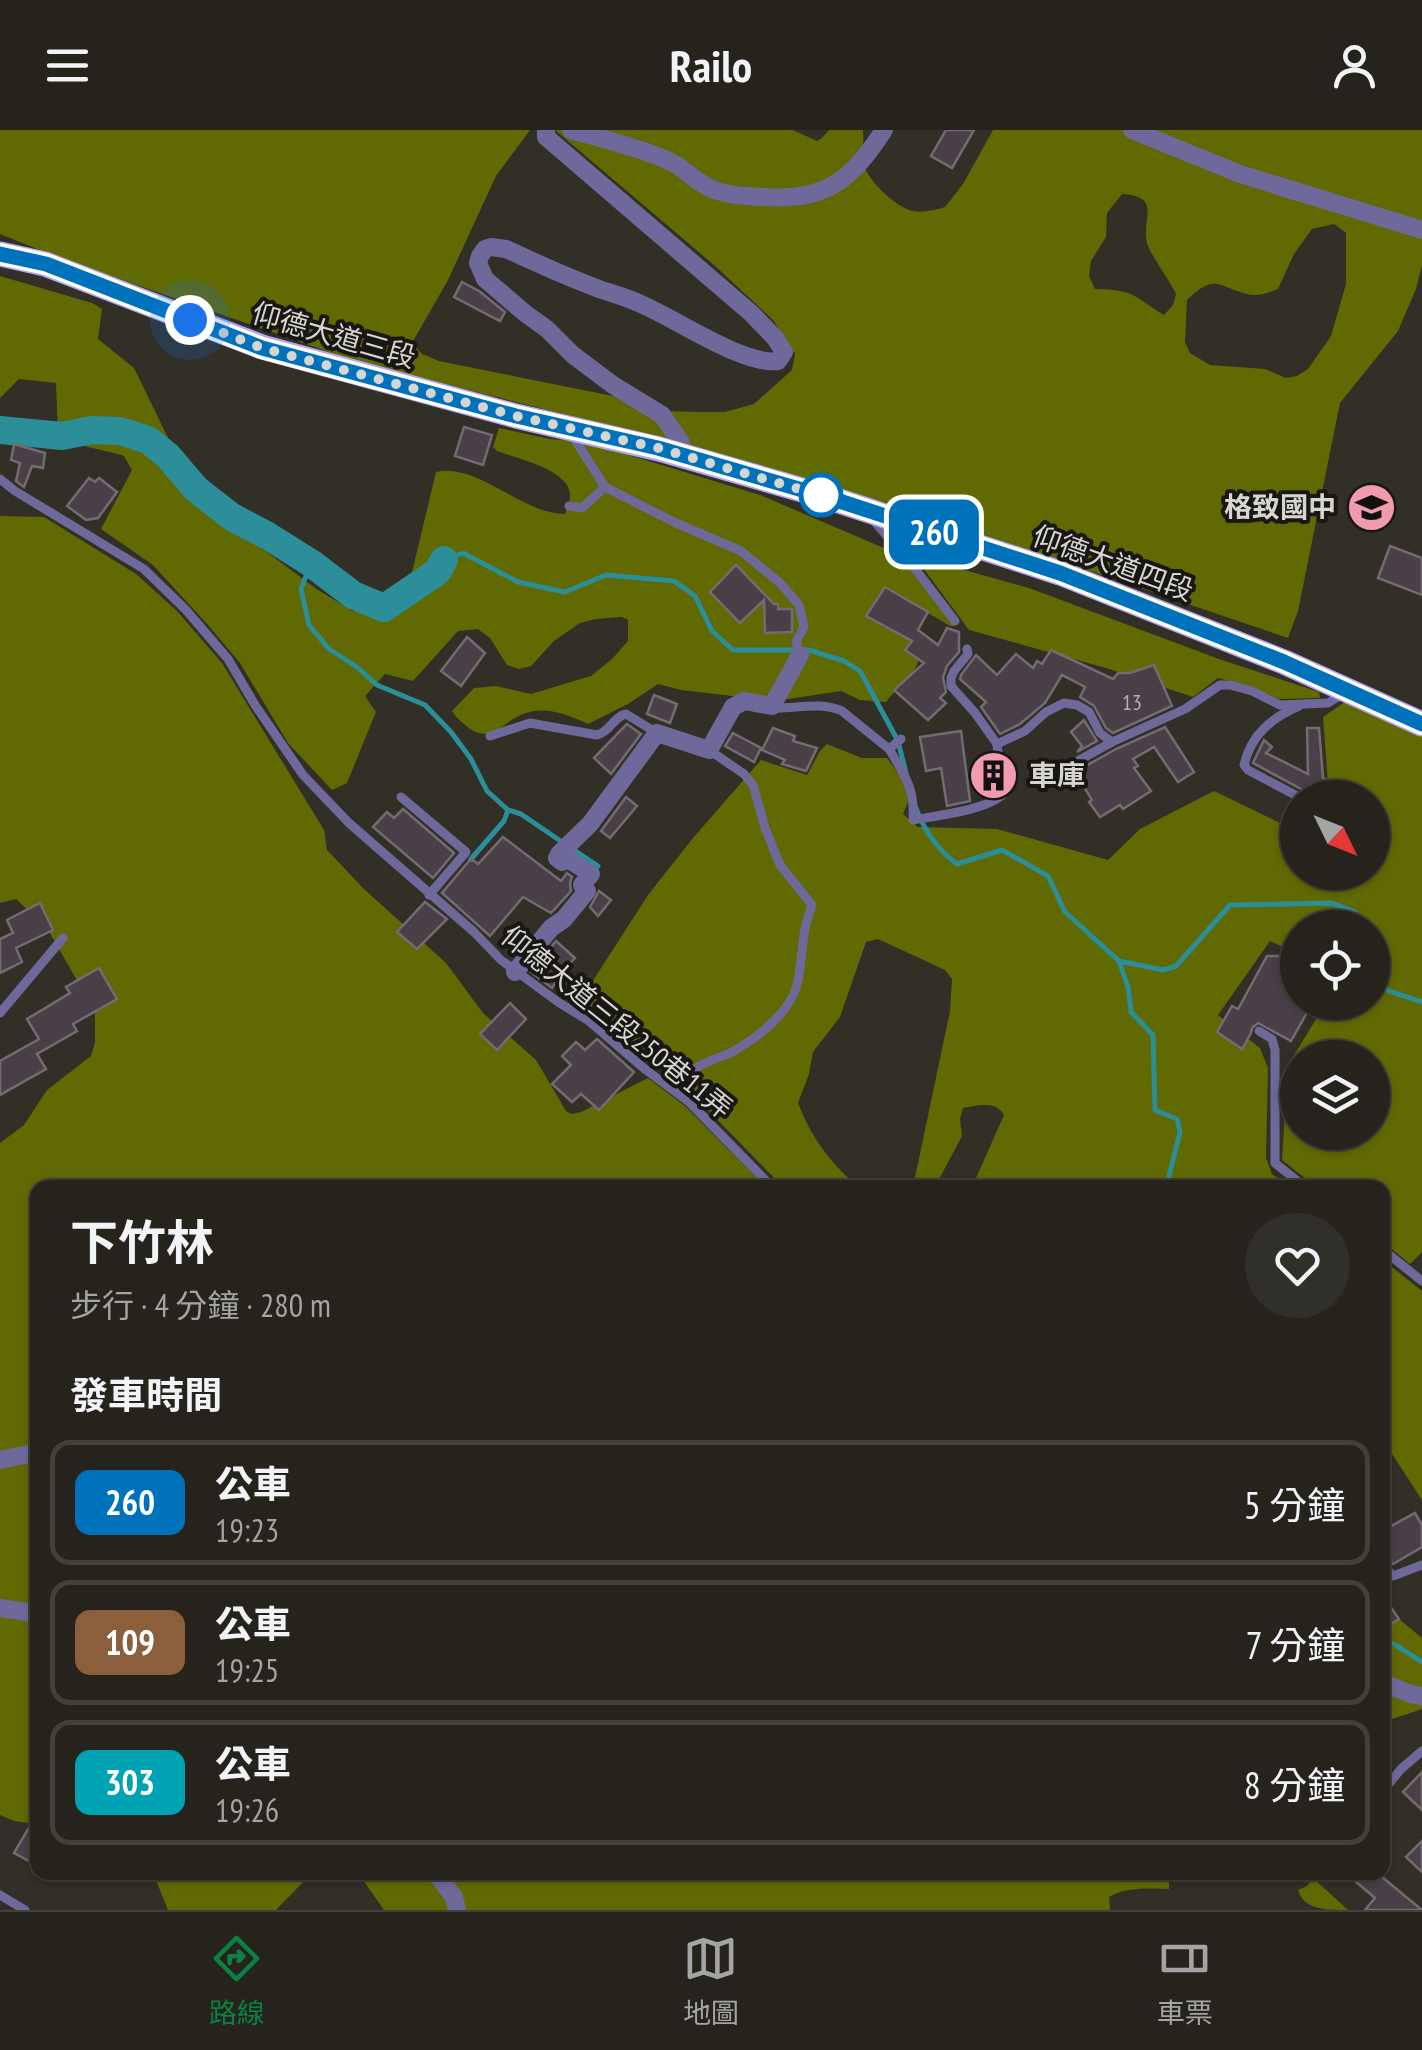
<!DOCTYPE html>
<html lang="zh-TW">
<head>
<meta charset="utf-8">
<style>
	:root { --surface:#25231c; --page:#312f29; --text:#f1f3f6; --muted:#a3a4a3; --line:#42403b; --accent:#0b8043 }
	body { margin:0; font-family:"PT Sans Narrow","Noto Sans TC",sans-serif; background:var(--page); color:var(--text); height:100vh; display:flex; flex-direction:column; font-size:38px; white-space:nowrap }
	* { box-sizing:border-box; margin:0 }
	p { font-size:32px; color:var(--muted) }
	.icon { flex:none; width:55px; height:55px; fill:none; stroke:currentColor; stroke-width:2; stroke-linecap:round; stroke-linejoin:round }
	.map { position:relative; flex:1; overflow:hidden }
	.side { position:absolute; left:30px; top:1050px; width:1360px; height:700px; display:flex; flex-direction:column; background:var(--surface); border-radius:20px; box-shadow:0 2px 8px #0004,0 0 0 2px var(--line) }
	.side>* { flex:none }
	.badge { padding:0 20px; border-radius:15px; font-size:35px; line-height:65px }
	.needle { width:65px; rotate:133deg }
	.buttons { position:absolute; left:1280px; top:650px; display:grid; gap:20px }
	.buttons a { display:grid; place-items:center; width:110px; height:110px; border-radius:50%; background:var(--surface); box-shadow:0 2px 8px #0004,0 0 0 2px var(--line); font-size:50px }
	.you { position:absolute; width:50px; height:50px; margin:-25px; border:8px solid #fff; border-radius:50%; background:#1a73e8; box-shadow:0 0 0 15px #1a73e833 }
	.map>.badge { position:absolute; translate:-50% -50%; box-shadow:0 0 0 5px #fff }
	h2 { padding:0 40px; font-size:38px; line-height:90px }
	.round { display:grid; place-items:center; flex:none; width:105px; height:105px; border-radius:52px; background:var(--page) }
	.head { display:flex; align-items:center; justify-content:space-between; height:170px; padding:0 40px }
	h1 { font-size:48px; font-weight:700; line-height:75px }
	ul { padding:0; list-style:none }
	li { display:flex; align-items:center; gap:30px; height:125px; margin:0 20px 15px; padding:0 20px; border:5px solid var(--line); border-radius:20px }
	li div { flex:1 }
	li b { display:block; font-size:38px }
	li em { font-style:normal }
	li .badge { min-width:110px; font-weight:700; text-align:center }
	header { display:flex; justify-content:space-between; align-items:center; height:130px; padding:0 40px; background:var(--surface); font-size:45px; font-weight:700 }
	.tab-bar { display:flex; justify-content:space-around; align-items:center; height:140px; border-top:2px solid var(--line); background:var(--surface); font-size:28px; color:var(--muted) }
	.tab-bar a { display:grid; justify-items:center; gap:5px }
	.tab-bar .active { color:var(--accent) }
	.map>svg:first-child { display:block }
</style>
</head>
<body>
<header><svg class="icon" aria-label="menu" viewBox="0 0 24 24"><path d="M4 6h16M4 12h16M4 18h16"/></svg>Railo<svg class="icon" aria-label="person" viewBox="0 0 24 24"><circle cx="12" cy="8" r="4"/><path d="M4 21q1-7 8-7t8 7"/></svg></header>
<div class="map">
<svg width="1422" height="1780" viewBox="0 0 1422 1780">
	<rect width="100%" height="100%" fill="#312f26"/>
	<!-- forest -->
	<g fill="#616903" fill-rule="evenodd">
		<path d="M0,0H530L496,46L448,150L412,213L422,224L439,231L623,268L661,281L701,282H725L754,274L792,240L795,224L773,190L714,135L555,0H793L817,11L822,8L829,0H863C864,10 862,21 863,32C866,49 896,78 913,81C923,83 935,80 945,77L963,54L993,0H1422V135L1416,159L1398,201L1340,273L1298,481L1288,508L905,378L637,303L352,230L62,129L0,104ZM1122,64C1163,67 1141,87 1147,113C1151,126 1169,149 1176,164L1173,175L1164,185C1131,165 1136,160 1095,159L1089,146L1091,131L1106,107L1107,83ZM1334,94L1346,103V154L1331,206L1308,239L1297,246L1286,248L1265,239L1210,235L1190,223L1185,212L1187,170C1218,139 1220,161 1254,165C1263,165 1270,162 1278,159L1294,124L1312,99Z"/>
		<path d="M0,146L92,173L102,179L98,209L134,238L172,316L202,357L241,403L318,460L353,481L395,483L408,459L436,342C477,332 524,385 565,384C567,379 569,374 570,368C573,340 518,329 497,321L493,317L499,298L550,309L586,312L760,365L900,425L955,496H950L886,458L912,511L906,520L919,529C914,547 897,557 886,572L860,570L841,561L775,571L681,560L658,554L628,574L588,594C568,585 548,576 526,583C503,590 493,615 469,598C462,592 457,589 452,581L474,558L496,556L531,564L591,546L612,529L628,511V490L622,487L596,489L580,493L554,511L531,536L519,539L507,535L490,508L478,499L458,501L413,551L385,544L365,566L376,582L347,653L332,660L288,613L240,533L208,495L153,435L101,399L132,340L124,326C104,319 73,317 58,303L56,253L19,249L0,268Z"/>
		<path d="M0,386L44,387L136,444L177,481L222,533L324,700L327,720L364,759L446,833L483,883L536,930L566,981L572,984L581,982L648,948L685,976L766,1057L38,1058L37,1694L14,1691L0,1685V1013L24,995L47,960L91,926L95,913V882L47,798L16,769L0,773Z"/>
		<path d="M925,429L1029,458L1219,529L1319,562L1320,568L1279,569L1252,557L1218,548L1193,567L1106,538L969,500L923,438Z"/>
		<path d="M1349,569L1422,602V1122L1410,1134L1383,1112L1382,1058L1316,1057L1282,1030L1287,948L1291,930L1326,873L1372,872V798H1298L1297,823L1270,811L1218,885L1260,918L1268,938L1266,1028L1272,1044L1290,1057H972L1004,985C995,970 978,976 963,978L960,989L962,1006L935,1057H913L950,881L952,849L945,840L878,809L866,812L840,887L813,922L809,944L798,973C812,1009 830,1032 858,1057H783L701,973L583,876V866L648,765L693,708L761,630L807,645L820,621L827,614L862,628H887L912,662L903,684L918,697L997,699L1108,730L1140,699L1214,661L1297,701L1298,742H1372V668L1329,667L1323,587ZM1298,928H1372V1002H1298Z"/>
		<path d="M1383,1130L1422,1161V1370L1383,1310Z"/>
		<path d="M1399,1489L1422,1508V1560L1383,1546V1499Z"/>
		<path d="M1382,1556L1422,1570V1579L1383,1592Z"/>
		<path d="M1167,1742L1169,1751V1759C1150,1758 1124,1757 1109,1767L1110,1780H384L358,1743Z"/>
		<path d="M153,1743H312L276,1780H168Z"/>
		<path d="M1313,1748L1348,1780C1325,1780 1304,1780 1298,1760L1307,1756Z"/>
	</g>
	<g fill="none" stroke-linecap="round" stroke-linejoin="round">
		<!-- stream -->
		<g stroke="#2b8e98" stroke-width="5">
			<path d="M444,430L463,423L518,452L565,462L606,445L674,451L695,466L712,501L733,520H809L844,531L860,541L898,611L906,643"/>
			<path d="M311,433L301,459L309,495L329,519L357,537L377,555L425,575L451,602L471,629L487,661L508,680L521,684L562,712"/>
			<path d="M916,678C924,700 938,720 957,734L1002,720L1048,746L1065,782L1119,831L1163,840L1176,836L1230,775L1332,773L1355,782L1361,798"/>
			<path d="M571,718L598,736"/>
			<path d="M471,729L504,691L508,680"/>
			<path d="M1372,830L1383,859L1422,872"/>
			<path d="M1119,831L1128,857L1131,882L1153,905L1155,980L1177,989L1180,1002L1166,1058"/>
			<path d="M1382,1514H1394L1422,1532"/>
		</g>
		<!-- river -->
		<path stroke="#2b8e98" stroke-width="28" d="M0,300L62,306L92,300L120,301L148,310L168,326L196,359L232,387L268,406L311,433L353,465L384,478L437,442L444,430"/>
	</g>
	<!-- building -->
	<g fill="#484046" stroke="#746b72" stroke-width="2.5">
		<path d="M946,0H974L952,38L931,26Z"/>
		<path d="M462,152L479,161L505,182L500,191L454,167Z"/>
		<path d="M464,297L492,305L483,335L455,326Z"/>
		<path d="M14,314L45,323L43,338L32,336L24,357L16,351L20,333L11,330Z"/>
		<path d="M89,348L95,352L99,348L117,362L98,388L86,390L67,376Z"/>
		<path d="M1390,416L1422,428V465L1378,448Z"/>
		<path d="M736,435L774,474H778V479H792V502L765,503L764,470L740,493L710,462Z"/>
		<path d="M885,457L928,482L918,500L938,515L947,498L959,502V522L947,536L943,547L946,562L940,568L946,573L928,590L894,560L924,533L905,520L912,511L866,486Z"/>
		<path d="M467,507L485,523L461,556L441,541Z"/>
		<path d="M1051,520L1113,549L1118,543H1130L1154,535L1172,576L1113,603L1106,598L1094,576L1080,567L1085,557L1062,545L1045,573L1020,594L1000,604L981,577L986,572L960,549L961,545L976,525L997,545L1016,524L1033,538L1037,531L1042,534Z"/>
		<path d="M654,565L677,574L670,593L647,584Z"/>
		<path d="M1084,590L1097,611L1077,622L1082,616L1071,602Z"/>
		<path d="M627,594L641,604L611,644L594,628Z"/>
		<path d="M1165,597L1194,642L1178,652L1154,617L1133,629L1138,636L1134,638L1151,661L1123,679L1120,675L1100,687L1089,672L1092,670L1075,642L1116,619Z"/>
		<path d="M773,598L795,606L793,611L817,618L806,641L782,634L785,630L762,620Z"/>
		<path d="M1307,598H1319L1323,648L1332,652L1324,668H1305L1304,661L1301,659L1253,633L1264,610L1272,617L1266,623L1308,644Z"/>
		<path d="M961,601L970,671L947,676L941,638L926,641L920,607Z"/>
		<path d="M733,603L761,618L754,632L725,616Z"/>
		<path d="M992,632L1000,652L998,657L992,661L982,635Z"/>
		<path d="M626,667L637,676L610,708L601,701Z"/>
		<path d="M403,679L454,723L433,748L373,697L387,682L394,688Z"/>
		<path d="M503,707L561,751L567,743L572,747L570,753L571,761L551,783L523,767L490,806L442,763L469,731L473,730L478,734Z"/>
		<path d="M599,761L611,770L598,786L590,777Z"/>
		<path d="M425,772L447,789L417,819L397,802Z"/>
		<path d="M40,773L53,800L16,818L22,832L0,843V809L13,803L7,790Z"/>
		<path d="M556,811L575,828L555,849L557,851L552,858L531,842Z"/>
		<path d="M1267,826H1286L1298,833V872H1313L1291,911L1258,893L1252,898L1251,903L1242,919L1217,902L1232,876L1238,879Z"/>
		<path d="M99,838L117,869L73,894L77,901L37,924L46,939L0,965V931L39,909L27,889L70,863L66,857Z"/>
		<path d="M510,873L526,889L497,920L480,904Z"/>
		<path d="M597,909L634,942L599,980L581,964L572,972L552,954L571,935L562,926L576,912L585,920Z"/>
		<path d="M1415,1383L1422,1395V1417L1393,1434L1382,1421V1401Z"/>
		<path d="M1390,1476L1399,1489L1382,1499V1482Z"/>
		<path d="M1422,1642V1680L1403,1662Z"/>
		<path d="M38,1682V1736L14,1723Z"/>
		<path d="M1422,1711V1742L1406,1727Z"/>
		<path d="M1362,1742H1376L1422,1780H1365L1375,1768L1355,1751Z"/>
	</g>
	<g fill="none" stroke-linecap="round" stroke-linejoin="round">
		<!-- lane -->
		<g stroke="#6f699b" stroke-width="9">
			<path d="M572,305L605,357L676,393L741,421L780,453L799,475L804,497L796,512L800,525"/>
			<path d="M0,349L15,361L144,439L186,480L228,529L255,575L303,645L349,693L474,802L501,830L558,872L589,891L646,940L689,972L773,1058"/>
			<path d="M569,376L582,378L605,357"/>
			<path d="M875,392L916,440L955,491"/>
			<path d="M967,519L968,524L954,541L951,548V556L975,583L997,614"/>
			<path d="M772,578C796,579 820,571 842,581L889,619"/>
			<path d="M490,606L530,593L597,605C610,602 613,587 626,584L657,603"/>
			<path d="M901,609L889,619C905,646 915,658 913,690C931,686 1010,679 1008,653C1007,640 997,629 997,614L1025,601L1046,582L1064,573L1077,575L1089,582L1100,603L1112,612L1185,579L1220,555H1230L1252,561L1280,575L1328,573L1343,564"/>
			<path d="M1065,638L1112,612"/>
			<path d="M1297,666L1248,640L1244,635C1251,605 1271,588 1299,576"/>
			<path d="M401,667L466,722L429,765"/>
			<path d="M0,883L63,808"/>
			<path d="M1259,901L1272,909L1275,920V1033L1306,1058"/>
			<path d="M668,956C677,950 685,944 694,939C705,932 718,928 730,923C756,909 792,882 798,851C803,824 801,802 812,775L780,735L765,698L753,655L744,644L709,620"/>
			<path d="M1382,1119L1422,1151"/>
			<path d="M1382,1434L1393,1446L1422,1435"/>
			<path d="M1382,1662L1401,1639L1422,1621"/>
			<path d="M0,1765L25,1780"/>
		</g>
		<!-- street -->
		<g stroke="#6f699b" stroke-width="18">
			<path d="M546,0V7L752,184L775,208L784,222L778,231C744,236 676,189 643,175C629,168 614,164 599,159C567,147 536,133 506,119L491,117L485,119L480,126L478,133L485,149L526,184L547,199L573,225L613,255L662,285L680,311L685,327"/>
			<path d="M571,0C603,9 637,17 667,30C684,37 695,52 712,59C729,66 747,66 765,67C827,71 851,50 884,0"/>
			<path d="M1132,0L1240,44L1422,100"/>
			<path d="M515,842L551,798L564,789L587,761L582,755L591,744L568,729L562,732L557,728L559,724L590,694L657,603L709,620L733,577L744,571L772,576L800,525"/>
			<path d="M0,1330L38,1322"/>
			<path d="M0,1478L38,1484"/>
			<path d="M1382,1552L1410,1564L1422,1566"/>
			<path d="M435,1742L454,1767L457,1780"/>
		</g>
		<!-- primary -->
		<path stroke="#b0a5f7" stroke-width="25" d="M0,124L45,134L262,217L516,286L659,319L830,368L1060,443L1284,532L1422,594"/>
	</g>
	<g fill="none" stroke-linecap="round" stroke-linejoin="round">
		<defs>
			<path id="line" d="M0,124L46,134L262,218L516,286L658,318L830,368L1060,443L1284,532L1422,594"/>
		</defs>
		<!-- line casing -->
		<use href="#line" stroke="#fff" stroke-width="22"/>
		<!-- line -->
		<use href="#line" stroke="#0072bc" stroke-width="15"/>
		<!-- walk -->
		<path stroke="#d7d5d0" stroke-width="10" stroke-dasharray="0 18" d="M190,190L262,218L516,286L658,318L830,368L821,365"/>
	</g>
	<!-- icons -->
	<defs>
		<symbol id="school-disc" viewBox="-11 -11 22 22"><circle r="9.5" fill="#f29aae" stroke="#181713"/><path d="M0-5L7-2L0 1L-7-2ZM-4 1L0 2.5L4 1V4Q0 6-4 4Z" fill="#111"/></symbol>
		<symbol id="building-disc" viewBox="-11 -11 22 22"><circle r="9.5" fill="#f29aae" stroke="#181713"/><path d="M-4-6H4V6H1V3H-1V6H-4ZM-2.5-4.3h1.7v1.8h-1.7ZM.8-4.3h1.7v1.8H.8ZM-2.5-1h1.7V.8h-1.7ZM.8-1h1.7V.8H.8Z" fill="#111"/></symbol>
	</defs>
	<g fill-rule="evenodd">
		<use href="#school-disc" x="1344" y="350" width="55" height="55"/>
		<use href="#building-disc" x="966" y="618" width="55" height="55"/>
	</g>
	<!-- markers -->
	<circle fill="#fff" stroke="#0072bc" stroke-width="5" cx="821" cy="365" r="20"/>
	<g text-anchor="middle" stroke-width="8" stroke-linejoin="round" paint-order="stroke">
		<!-- number labels -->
		<g font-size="22" fill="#b3b0ae">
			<text x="1132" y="580">13</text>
		</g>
		<!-- street labels -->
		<g font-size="28" fill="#d7d5d0" stroke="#181713">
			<text transform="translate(334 205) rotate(16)" y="10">仰德大道三段</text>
			<text transform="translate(1113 433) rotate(20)" y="10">仰德大道四段</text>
			<text transform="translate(617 892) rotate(39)" y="10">仰德大道三段250巷11弄</text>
		</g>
		<!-- poi labels -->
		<g font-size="28" font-weight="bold" fill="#d7d5d0" stroke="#181713" text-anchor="end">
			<text x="1336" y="387">格致國中</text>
			<text x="1029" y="655" text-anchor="start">車庫</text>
		</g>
	</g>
</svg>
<div class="buttons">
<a><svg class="needle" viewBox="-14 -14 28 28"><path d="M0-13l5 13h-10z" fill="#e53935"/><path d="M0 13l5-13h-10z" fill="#a3a4a3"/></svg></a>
<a><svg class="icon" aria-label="locate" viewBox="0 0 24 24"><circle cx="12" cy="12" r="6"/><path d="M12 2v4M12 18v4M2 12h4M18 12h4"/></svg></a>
<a><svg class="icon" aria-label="layers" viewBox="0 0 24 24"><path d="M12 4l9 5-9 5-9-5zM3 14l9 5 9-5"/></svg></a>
</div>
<div class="you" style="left:190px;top:190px"></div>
<b class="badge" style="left:934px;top:402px;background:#0072bc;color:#fff">260</b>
<section class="side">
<div class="head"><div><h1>下竹林</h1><p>步行 · 4 分鐘 · 280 m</p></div><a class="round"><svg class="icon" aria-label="heart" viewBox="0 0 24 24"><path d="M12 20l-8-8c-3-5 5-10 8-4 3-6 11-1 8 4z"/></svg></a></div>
<h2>發車時間</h2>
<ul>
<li><span class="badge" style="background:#0072bc;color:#fff">260</span><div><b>公車</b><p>19:23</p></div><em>5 分鐘</em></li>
<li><span class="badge" style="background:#8b5e3c;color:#fff">109</span><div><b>公車</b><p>19:25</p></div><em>7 分鐘</em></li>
<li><span class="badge" style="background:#00a3b4;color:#fff">303</span><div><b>公車</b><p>19:26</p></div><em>8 分鐘</em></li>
</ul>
</section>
</div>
<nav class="tab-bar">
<a class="active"><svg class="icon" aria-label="directions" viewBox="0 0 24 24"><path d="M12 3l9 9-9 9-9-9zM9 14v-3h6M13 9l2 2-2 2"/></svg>路線</a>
<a><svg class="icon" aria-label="map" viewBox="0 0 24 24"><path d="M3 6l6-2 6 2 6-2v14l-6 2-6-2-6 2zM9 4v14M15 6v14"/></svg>地圖</a>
<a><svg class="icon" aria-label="tickets" viewBox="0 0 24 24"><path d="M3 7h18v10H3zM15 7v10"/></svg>車票</a>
</nav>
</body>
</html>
